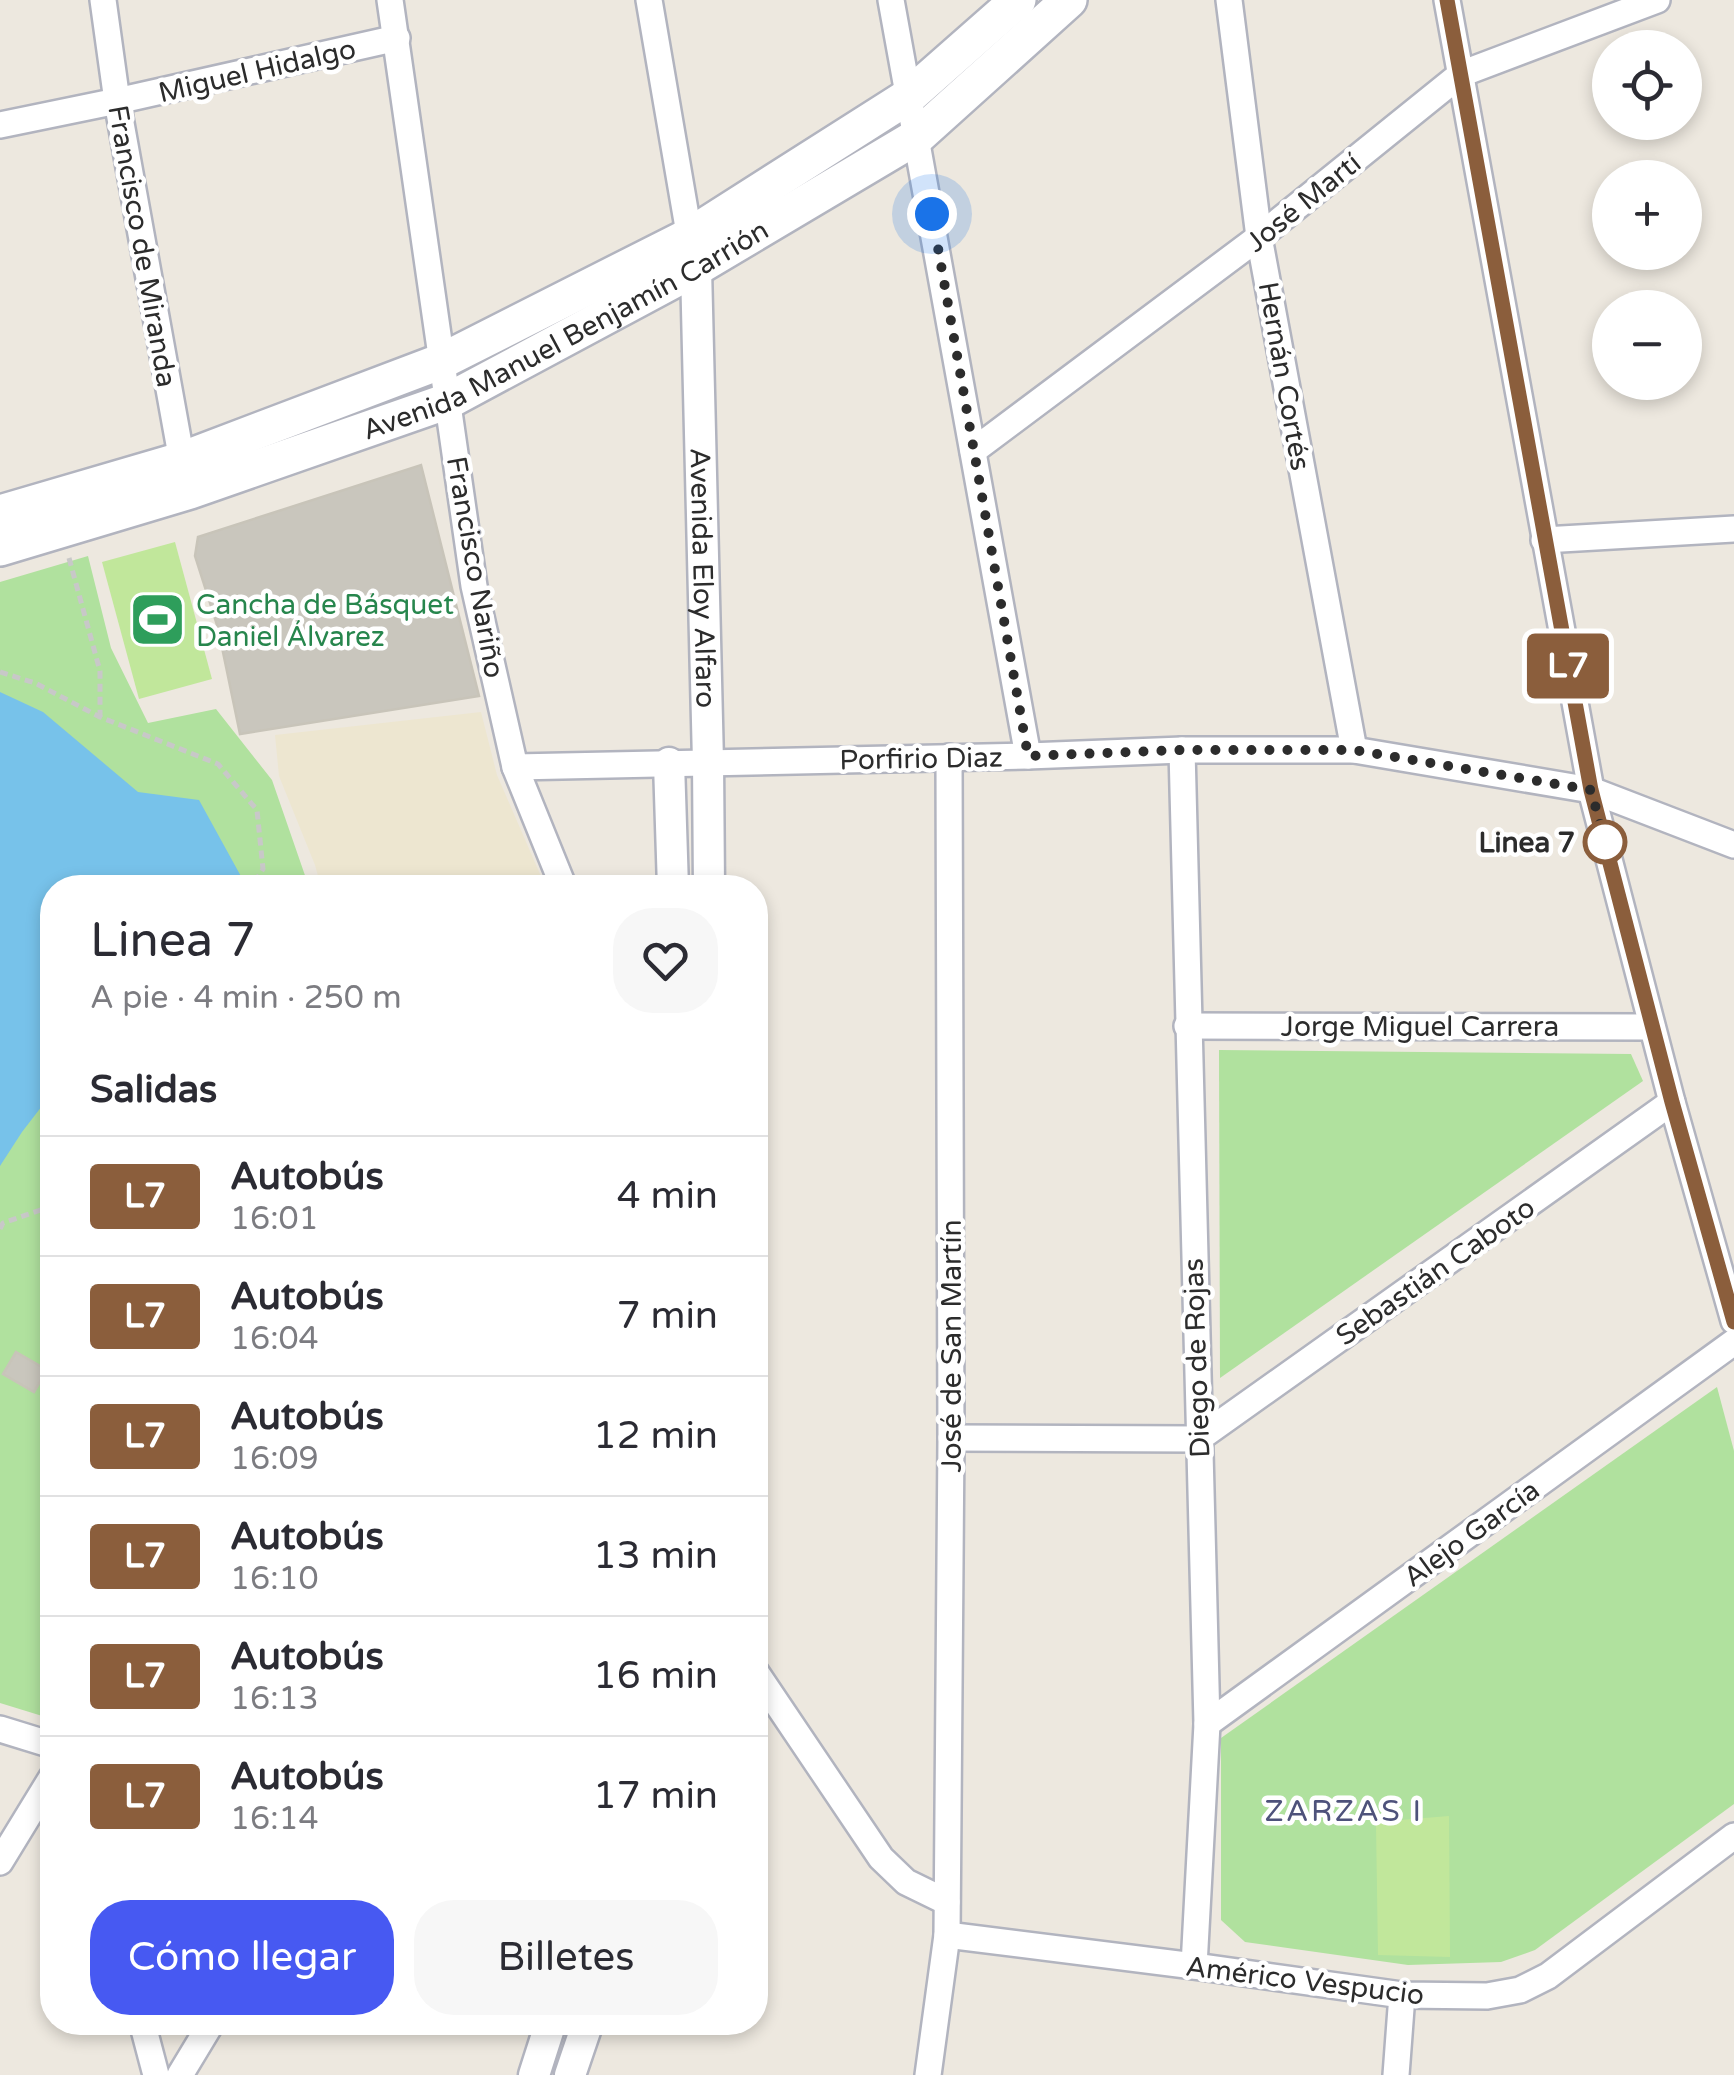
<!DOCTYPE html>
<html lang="es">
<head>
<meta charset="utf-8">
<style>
	:root { --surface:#fff; --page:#f7f7f7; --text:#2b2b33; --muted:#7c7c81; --line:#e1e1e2; --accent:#4759f2 }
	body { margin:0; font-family:"Varela Round",sans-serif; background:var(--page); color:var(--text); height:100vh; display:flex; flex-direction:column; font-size:38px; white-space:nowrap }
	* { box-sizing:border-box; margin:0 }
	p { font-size:32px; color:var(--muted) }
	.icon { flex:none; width:55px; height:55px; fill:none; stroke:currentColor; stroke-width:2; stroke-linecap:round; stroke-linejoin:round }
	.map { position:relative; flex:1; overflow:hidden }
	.panel { position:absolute; left:40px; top:875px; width:728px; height:1160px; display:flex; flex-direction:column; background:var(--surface); border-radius:40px; box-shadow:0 5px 15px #0003 }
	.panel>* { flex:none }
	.badge { padding:0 20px; border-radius:8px; font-size:35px; line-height:65px }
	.fabs { position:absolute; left:1592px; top:30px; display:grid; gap:20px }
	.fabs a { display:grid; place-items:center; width:110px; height:110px; border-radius:50%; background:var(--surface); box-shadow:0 5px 15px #0003; font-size:50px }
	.you { position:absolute; width:50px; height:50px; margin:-25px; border:8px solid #fff; border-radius:50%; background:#1a73e8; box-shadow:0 0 0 15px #1a73e833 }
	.map>.badge { position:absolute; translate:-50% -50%; box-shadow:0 0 0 5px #fff }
	h2 { padding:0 50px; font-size:38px; line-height:90px }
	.round { display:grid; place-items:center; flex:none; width:105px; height:105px; border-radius:40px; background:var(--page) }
	.overview { display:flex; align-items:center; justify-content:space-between; height:170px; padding:0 50px }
	h1 { font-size:48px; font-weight:600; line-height:75px }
	.button { display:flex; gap:20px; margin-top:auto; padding:20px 50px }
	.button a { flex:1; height:115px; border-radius:40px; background:var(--accent); color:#fff; font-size:40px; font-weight:600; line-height:115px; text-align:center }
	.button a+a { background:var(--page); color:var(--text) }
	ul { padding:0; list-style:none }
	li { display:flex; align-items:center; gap:30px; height:120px; padding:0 50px; border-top:2px solid var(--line) }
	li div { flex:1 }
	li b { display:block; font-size:38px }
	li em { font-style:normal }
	li .badge { min-width:110px; font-weight:700; text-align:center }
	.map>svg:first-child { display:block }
</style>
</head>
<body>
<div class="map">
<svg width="1734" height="2075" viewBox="0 0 1734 2075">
	<rect width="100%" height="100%" fill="#ede8df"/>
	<!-- education -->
	<path fill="#ede6d0" d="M481,712L497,775L543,881L497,888L321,887L315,865L279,776L275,735Z"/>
	<!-- green -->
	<g fill="#b0e19e">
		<path d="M88,556L111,648L148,723L216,709L272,780L309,887L52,888V1719L0,1703V582Z"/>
		<path d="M1219,1050L1631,1054L1643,1081L1220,1378Z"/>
		<path d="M1717,1387L1734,1451V1804L1535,1950L1501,1962L1408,1965L1245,1942L1221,1920V1738Z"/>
	</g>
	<!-- pitch -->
	<g fill="#c1e79b">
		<path d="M175,542L212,679L139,699L102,562Z"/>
		<path d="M1449,1816L1450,1957L1378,1955L1376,1822Z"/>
	</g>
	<!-- water -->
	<path fill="#77c2ea" d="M0,692L43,712L138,792L199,800L243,880L237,888H52V1093L22,1132L0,1166Z"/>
	<!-- building -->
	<g fill="#c9c6bd" stroke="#c8c4b9" stroke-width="2.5">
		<path d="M421,465L479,696L240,734L218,628L195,556L198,537Z"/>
		<path d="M16,1352L47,1370L34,1392L3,1374Z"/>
	</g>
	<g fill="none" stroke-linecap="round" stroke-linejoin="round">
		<defs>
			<g id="minor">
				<path d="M103,0L117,101L184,472"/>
				<path d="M390,0L474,586L515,767L564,888"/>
				<path d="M649,0L692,251"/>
				<path d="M891,0L1028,756"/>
				<path d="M1229,0L1259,237L1354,750"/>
				<path d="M1447,0L1591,790L1672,1102L1734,1321"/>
				<path d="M0,125L117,101L397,38"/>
				<path d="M973,451L1259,237L1461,74L1657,0"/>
				<path d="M1544,540L1734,529"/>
				<path d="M1182,750L1207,1724L1194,1966"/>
				<path d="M515,767L1028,756L1182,750H1354L1591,790L1734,845"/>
				<path d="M1187,1026L1652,1027"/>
				<path d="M951,1438L1198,1439L1672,1102"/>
				<path d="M755,1671L881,1858L906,1882L947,1902"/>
				<path d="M1207,1724L1734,1342"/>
				<path d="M0,1729L52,1745"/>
				<path d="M0,1862L52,1777"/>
				<path d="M947,1935L1194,1966L1402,1995L1487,1996L1520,1990L1548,1976L1734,1836"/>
				<path d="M142,2022L156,2075"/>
				<path d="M180,2075L212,2022"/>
				<path d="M928,2075L947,1935L951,1438L949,757"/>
				<path d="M1396,2075L1402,1995"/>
			</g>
			<g id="tertiary">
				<path id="s1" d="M696,268L708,762L709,888"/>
				<path d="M669,763L673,888"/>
				<path d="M534,2075L551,2022"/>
				<path d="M570,2075L588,2022"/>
			</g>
			<g id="secondary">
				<path d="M0,513L181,460L442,361L689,236L909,96L1018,0"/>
				<path id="s2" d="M0,548L190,491L448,401L696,268L918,136L1069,0"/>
			</g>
		</defs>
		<!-- minor casing -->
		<use href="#minor" stroke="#b2b4bf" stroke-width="30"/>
		<!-- tertiary casing -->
		<use href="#tertiary" stroke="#b2b4bf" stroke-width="35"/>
		<!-- secondary casing -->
		<use href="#secondary" stroke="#b2b4bf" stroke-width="40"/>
		<!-- path -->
		<g stroke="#c8c8c8" stroke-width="5" stroke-dasharray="8 5" stroke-linecap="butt">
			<path d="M69,558L100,671V717"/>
			<path d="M0,672L35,683L100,717L218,764L257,810L263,869L251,888"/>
			<path d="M0,1229L3,1223L52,1206"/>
		</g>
		<!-- minor -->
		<use href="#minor" stroke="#fff" stroke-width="25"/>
		<!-- tertiary -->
		<use href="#tertiary" stroke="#fff" stroke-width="30"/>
		<!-- secondary -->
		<use href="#secondary" stroke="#fff" stroke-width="35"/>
	</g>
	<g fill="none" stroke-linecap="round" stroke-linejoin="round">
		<defs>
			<path id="line" d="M1447,0L1591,790L1672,1102L1734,1322"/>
		</defs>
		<!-- line casing -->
		<use href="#line" stroke="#fff" stroke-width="22"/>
		<!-- line -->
		<use href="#line" stroke="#8b5e3c" stroke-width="15"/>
		<!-- walk -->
		<path stroke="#2c2c2c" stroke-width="10" stroke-dasharray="0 18" d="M932,214L1028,756L1182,750H1354L1591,790L1605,842"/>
	</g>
	<!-- icons -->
	<defs>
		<symbol id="stadium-square" viewBox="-11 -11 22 22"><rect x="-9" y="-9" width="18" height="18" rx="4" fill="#2e9e5b" stroke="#fff"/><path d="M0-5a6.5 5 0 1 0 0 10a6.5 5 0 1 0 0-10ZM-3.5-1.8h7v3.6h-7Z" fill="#fff"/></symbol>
	</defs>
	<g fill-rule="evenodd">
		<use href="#stadium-square" x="126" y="588" width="63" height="63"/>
	</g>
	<!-- markers -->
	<circle fill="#fff" stroke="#8b5e3c" stroke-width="5" cx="1605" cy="842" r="20"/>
	<g text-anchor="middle" stroke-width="9" stroke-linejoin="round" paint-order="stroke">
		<!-- street labels -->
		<g font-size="28" fill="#2c2c2c" stroke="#fff">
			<text transform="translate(257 70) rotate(-13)" y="10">Miguel Hidalgo</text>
			<text transform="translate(1303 202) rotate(-39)" y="10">José Martí</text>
			<text transform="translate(143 246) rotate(80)" y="10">Francisco de Miranda</text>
			<text dy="10" stroke="none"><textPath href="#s2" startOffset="608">Avenida Manuel Benjamín Carrión</textPath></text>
			<text transform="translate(1285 376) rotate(80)" y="10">Hernán Cortés</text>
			<text transform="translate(476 567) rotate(80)" y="10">Francisco Nariño</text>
			<text dy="10" stroke="none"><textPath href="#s1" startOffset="310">Avenida Eloy Alfaro</textPath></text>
			<text transform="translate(921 758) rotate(-1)" y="10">Porfirio Diaz</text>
			<text x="1420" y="1036">Jorge Miguel Carrera</text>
			<text transform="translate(1435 1271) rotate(-35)" y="10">Sebastián Caboto</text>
			<text transform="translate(951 1346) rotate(-90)" y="10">José de San Martín</text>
			<text transform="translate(1196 1358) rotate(-92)" y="10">Diego de Rojas</text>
			<text transform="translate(1471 1533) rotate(-36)" y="10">Alejo García</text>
			<text transform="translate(1305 1980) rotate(7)" y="10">Américo Vespucio</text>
		</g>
		<!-- leisure labels -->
		<g font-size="28" fill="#27864d" stroke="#fff" text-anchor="start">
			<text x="196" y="614">Cancha de Básquet<tspan x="196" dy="32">Daniel Álvarez</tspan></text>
		</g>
		<!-- stop labels -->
		<g font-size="28" font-weight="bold" fill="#2c2c2c" stroke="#fff" text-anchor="end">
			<text x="1575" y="852">Linea 7</text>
		</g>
		<!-- neighbourhood labels -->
		<g font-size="30" letter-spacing="2.5" fill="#4e527b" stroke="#fff">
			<text x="1344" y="1821">ZARZAS I</text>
		</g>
	</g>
</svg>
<div class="fabs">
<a><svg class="icon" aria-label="locate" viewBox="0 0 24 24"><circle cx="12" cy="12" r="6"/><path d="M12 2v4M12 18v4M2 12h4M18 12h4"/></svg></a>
<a>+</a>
<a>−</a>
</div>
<div class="you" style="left:932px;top:214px"></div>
<b class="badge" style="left:1568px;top:666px;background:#8b5e3c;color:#fff">L7</b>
<section class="panel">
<div class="overview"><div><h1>Linea 7</h1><p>A pie · 4 min · 250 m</p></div><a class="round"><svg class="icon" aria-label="heart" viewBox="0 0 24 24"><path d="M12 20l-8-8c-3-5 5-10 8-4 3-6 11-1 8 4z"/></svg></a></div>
<h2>Salidas</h2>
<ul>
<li><span class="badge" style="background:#8b5e3c;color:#fff">L7</span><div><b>Autobús</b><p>16:01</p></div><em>4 min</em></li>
<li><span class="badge" style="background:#8b5e3c;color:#fff">L7</span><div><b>Autobús</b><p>16:04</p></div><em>7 min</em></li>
<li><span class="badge" style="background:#8b5e3c;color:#fff">L7</span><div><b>Autobús</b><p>16:09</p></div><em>12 min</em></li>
<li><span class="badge" style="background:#8b5e3c;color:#fff">L7</span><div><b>Autobús</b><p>16:10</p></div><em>13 min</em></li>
<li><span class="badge" style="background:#8b5e3c;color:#fff">L7</span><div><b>Autobús</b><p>16:13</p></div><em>16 min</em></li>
<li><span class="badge" style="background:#8b5e3c;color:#fff">L7</span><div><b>Autobús</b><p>16:14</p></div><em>17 min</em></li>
</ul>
<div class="button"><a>Cómo llegar</a><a>Billetes</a></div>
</section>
</div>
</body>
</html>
